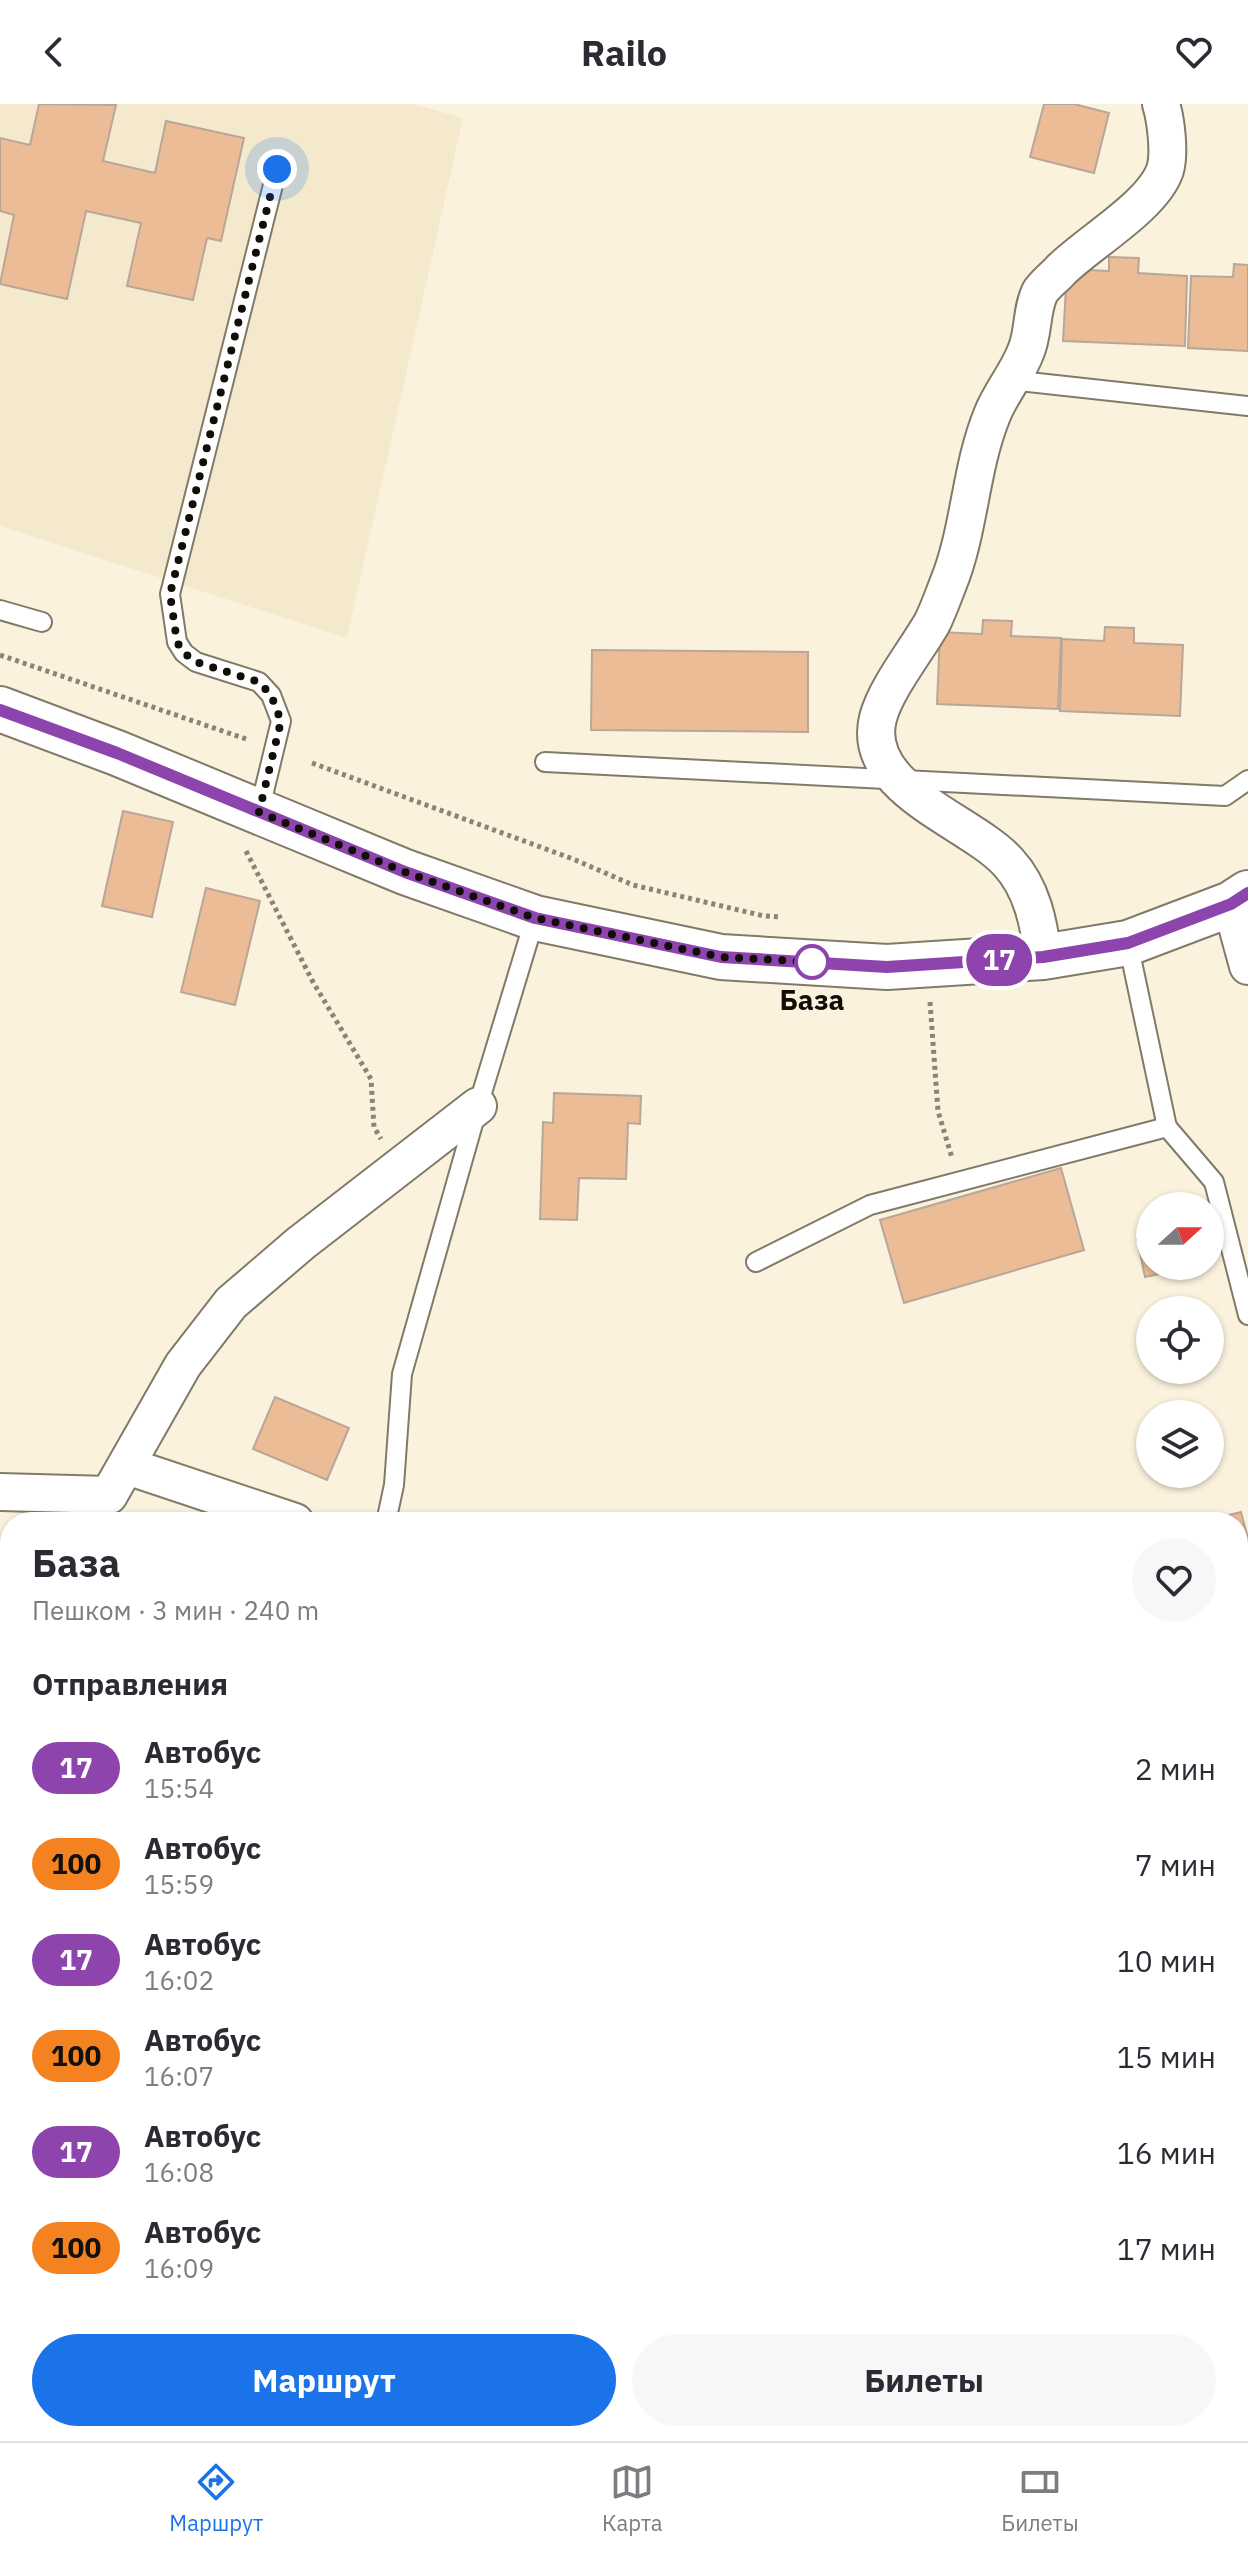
<!DOCTYPE html>
<html lang="ru">
<head>
<meta charset="utf-8">
<style>
	:root { --surface:#fff; --page:#f7f7f7; --text:#2b2b33; --muted:#7c7c81; --line:#e1e1e2; --accent:#1a73e8 }
	body { margin:0; font-family:"IBM Plex Sans",sans-serif; background:var(--page); color:var(--text); height:100vh; display:flex; flex-direction:column; font-size:30px; white-space:nowrap }
	* { box-sizing:border-box; margin:0 }
	p { font-size:26px; color:var(--muted) }
	.icon { flex:none; width:44px; height:44px; fill:none; stroke:currentColor; stroke-width:2; stroke-linecap:round; stroke-linejoin:round }
	.map { position:relative; flex:1; overflow:hidden }
	.side { position:absolute; left:0px; top:1408px; width:1248px; height:930px; display:flex; flex-direction:column; background:var(--surface); border-radius:32px 32px 0 0; box-shadow:0 2px 6px #0004 }
	.side>* { flex:none }
	.badge { padding:0 16px; border-radius:26px; font-size:28px; line-height:52px }
	.needle { width:52px; rotate:69deg }
	.tools { position:absolute; left:1136px; top:1088px; display:grid; gap:16px }
	.tools a { display:grid; place-items:center; width:88px; height:88px; border-radius:50%; background:var(--surface); box-shadow:0 2px 6px #0004; font-size:40px }
	.you { position:absolute; width:40px; height:40px; margin:-20px; border:6px solid #fff; border-radius:50%; background:#1a73e8; box-shadow:0 0 0 12px #1a73e833 }
	.map>.badge { position:absolute; translate:-50% -50%; box-shadow:0 0 0 4px #fff }
	h2 { padding:0 32px; font-size:30px; line-height:72px }
	.round { display:grid; place-items:center; flex:none; width:84px; height:84px; border-radius:42px; background:var(--page) }
	.overview { display:flex; align-items:center; justify-content:space-between; height:136px; padding:0 32px }
	h1 { font-size:38px; font-weight:700; line-height:60px }
	.primary-button { display:flex; gap:16px; margin-top:auto; padding:16px 32px }
	.primary-button a { flex:1; height:92px; border-radius:48px; background:var(--accent); color:#fff; font-size:32px; font-weight:700; line-height:92px; text-align:center }
	.primary-button a+a { background:var(--page); color:var(--text) }
	ul { padding:0; list-style:none }
	li { display:flex; align-items:center; gap:24px; height:96px; padding:0 32px }
	li div { flex:1 }
	li b { display:block; font-size:30px }
	li em { font-style:normal }
	li .badge { min-width:88px; font-weight:700; text-align:center }
	header { display:flex; justify-content:space-between; align-items:center; height:104px; padding:0 32px; background:var(--surface); font-size:36px; font-weight:700 }
	.dock { display:flex; justify-content:space-around; align-items:center; height:112px; border-top:2px solid var(--line); background:var(--surface); font-size:22px; color:var(--muted) }
	.dock a { display:grid; justify-items:center; gap:4px }
	.dock .active { color:var(--accent) }
	.map>svg:first-child { display:block }
</style>
</head>
<body>
<header><svg class="icon" aria-label="back" viewBox="0 0 24 24"><path d="M15 5l-7 7 7 7"/></svg>Railo<svg class="icon" aria-label="heart" viewBox="0 0 24 24"><path d="M12 20l-8-8c-3-5 5-10 8-4 3-6 11-1 8 4z"/></svg></header>
<div class="map">
<svg width="1248" height="2337" viewBox="0 0 1248 2337">
	<rect width="100%" height="100%" fill="#fbf2de"/>
	<!-- built -->
	<path fill="#f4e9cd" d="M0,0H413L463,14L347,534L0,422Z"/>
	<!-- building -->
	<g fill="#ebbc96" stroke="#b8a799" stroke-width="2">
		<path d="M39,0L116,1L103,57L155,69L166,17L244,34L221,137L207,134L193,196L127,182L141,119L86,107L67,195L0,180L14,111L0,107V34L30,41Z"/>
		<path d="M1044,0H1074L1109,9L1094,69L1030,53Z"/>
		<path d="M1109,153L1139,154L1138,169L1187,172L1185,242L1063,237L1067,165L1109,167Z"/>
		<path d="M1234,160L1248,161V247L1188,244L1191,172L1233,173Z"/>
		<path d="M983,516L1012,517L1011,532L1061,534L1058,605L937,600L940,528L982,530Z"/>
		<path d="M1105,523L1134,524V539L1183,541L1180,612L1060,607L1062,535L1104,537Z"/>
		<path d="M592,546L808,548V628L591,626Z"/>
		<path d="M123,707L173,718L152,813L102,802Z"/>
		<path d="M206,784L260,797L235,901L181,888Z"/>
		<path d="M554,989L641,992L640,1020L628,1019L626,1075L579,1074L577,1116L540,1115L543,1018L553,1019Z"/>
		<path d="M1061,1064L1084,1146L904,1199L880,1116Z"/>
		<path d="M1150,1131V1162H1196L1145,1173L1137,1134Z"/>
		<path d="M275,1293L349,1324L327,1376L253,1345Z"/>
		<path d="M1241,1408L1248,1435V1528L1238,1530V1418H1201Z"/>
		<path d="M1248,1648V1770L1238,1773V1651Z"/>
		<path d="M1248,1888V1950L1238,1953V1891Z"/>
		<path d="M1248,2058V2117L1238,2080V2061Z"/>
		<path d="M41,2328H88L86,2337Z"/>
		<path d="M1016,2328H1132L1099,2337H1019Z"/>
	</g>
	<g fill="none" stroke-linecap="round" stroke-linejoin="round">
		<defs>
			<g id="service">
				<path d="M1010,276L1248,302"/>
				<path d="M0,506L42,518"/>
				<path d="M545,658L1225,692L1248,676"/>
				<path d="M259,708L281,617L271,591L259,578L196,558L184,549L177,538L170,490L277,65"/>
				<path d="M1167,1023L1214,1078L1248,1211"/>
				<path d="M756,1158L870,1101L1167,1023L1128,839"/>
				<path d="M386,1418L394,1381L402,1270L478,1002L535,814"/>
				<path d="M452,2328V2337"/>
			</g>
			<g id="minor">
				<path d="M1231,800L1248,862"/>
				<path d="M1043,853C1039,819 1032,784 1008,758C971,717 860,685 878,614C886,584 916,547 932,519C938,507 943,493 948,480C970,426 970,365 992,311C1001,288 1018,269 1026,247C1034,228 1031,206 1040,188C1045,180 1055,173 1061,166C1088,139 1153,102 1165,66C1170,50 1166,16 1161,0"/>
				<path d="M127,1362L295,1418"/>
				<path d="M0,1388L109,1391L183,1261L231,1199L301,1139L478,1002"/>
				<path d="M0,2196L10,2125"/>
			</g>
			<path id="tertiary" d="M0,605L117,649L405,768L535,814L721,853L887,863L1043,853L1128,839L1231,800L1248,789"/>
		</defs>
		<!-- service casing -->
		<use href="#service" stroke="#817a68" stroke-width="22"/>
		<!-- minor casing -->
		<use href="#minor" stroke="#817a68" stroke-width="40"/>
		<!-- tertiary casing -->
		<use href="#tertiary" stroke="#817a68" stroke-width="48"/>
		<!-- path -->
		<g stroke="#8a8477" stroke-width="5" stroke-dasharray="4 4" stroke-linecap="butt">
			<path d="M0,551L249,636"/>
			<path d="M312,659L573,755L633,781L764,812L780,813"/>
			<path d="M246,747L313,878L371,975L374,1023L381,1035"/>
			<path d="M930,898L938,1007L952,1054"/>
		</g>
		<!-- service -->
		<use href="#service" stroke="#fff" stroke-width="18"/>
		<!-- minor -->
		<use href="#minor" stroke="#fff" stroke-width="36"/>
		<!-- tertiary -->
		<use href="#tertiary" stroke="#fff" stroke-width="44"/>
	</g>
	<g fill="none" stroke-linecap="round" stroke-linejoin="round">
		<defs>
			<path id="line" d="M0,606L117,649L405,768L535,814L721,853L887,863L1043,853L1128,839L1231,800L1248,789"/>
		</defs>
		<!-- line casing -->
		<use href="#line" stroke="#fff" stroke-width="18"/>
		<!-- line -->
		<use href="#line" stroke="#8e44ad" stroke-width="12"/>
		<!-- walk -->
		<path stroke="#110e08" stroke-width="8" stroke-dasharray="0 14.4" d="M277,65L170,490L177,538L184,549L196,558L259,578L271,591L281,617L259,708L405,768L535,814L721,853L812,858"/>
	</g>
	<!-- markers -->
	<circle fill="#fff" stroke="#8e44ad" stroke-width="4" cx="812" cy="858" r="16"/>
	<g text-anchor="middle" stroke-width="6" stroke-linejoin="round" paint-order="stroke">
		<!-- stop labels -->
		<g font-size="28" font-weight="bold" fill="#110e08" stroke="#fbf2de">
			<text x="812" y="906">База</text>
		</g>
	</g>
</svg>
<div class="tools">
<a><svg class="needle" viewBox="-14 -14 28 28"><path d="M0-13l5 13h-10z" fill="#e53935"/><path d="M0 13l5-13h-10z" fill="#7c7c81"/></svg></a>
<a><svg class="icon" aria-label="locate" viewBox="0 0 24 24"><circle cx="12" cy="12" r="6"/><path d="M12 2v4M12 18v4M2 12h4M18 12h4"/></svg></a>
<a><svg class="icon" aria-label="layers" viewBox="0 0 24 24"><path d="M12 4l9 5-9 5-9-5zM3 14l9 5 9-5"/></svg></a>
</div>
<div class="you" style="left:277px;top:65px"></div>
<b class="badge" style="left:999px;top:856px;background:#8e44ad;color:#fff">17</b>
<section class="side">
<div class="overview"><div><h1>База</h1><p>Пешком · 3 мин · 240 m</p></div><a class="round"><svg class="icon" aria-label="heart" viewBox="0 0 24 24"><path d="M12 20l-8-8c-3-5 5-10 8-4 3-6 11-1 8 4z"/></svg></a></div>
<h2>Отправления</h2>
<ul>
<li><span class="badge" style="background:#8e44ad;color:#fff">17</span><div><b>Автобус</b><p>15:54</p></div><em>2 мин</em></li>
<li><span class="badge" style="background:#f58220;color:#111">100</span><div><b>Автобус</b><p>15:59</p></div><em>7 мин</em></li>
<li><span class="badge" style="background:#8e44ad;color:#fff">17</span><div><b>Автобус</b><p>16:02</p></div><em>10 мин</em></li>
<li><span class="badge" style="background:#f58220;color:#111">100</span><div><b>Автобус</b><p>16:07</p></div><em>15 мин</em></li>
<li><span class="badge" style="background:#8e44ad;color:#fff">17</span><div><b>Автобус</b><p>16:08</p></div><em>16 мин</em></li>
<li><span class="badge" style="background:#f58220;color:#111">100</span><div><b>Автобус</b><p>16:09</p></div><em>17 мин</em></li>
</ul>
<div class="primary-button"><a>Маршрут</a><a>Билеты</a></div>
</section>
</div>
<nav class="dock">
<a class="active"><svg class="icon" aria-label="directions" viewBox="0 0 24 24"><path d="M12 3l9 9-9 9-9-9zM9 14v-3h6M13 9l2 2-2 2"/></svg>Маршрут</a>
<a><svg class="icon" aria-label="map" viewBox="0 0 24 24"><path d="M3 6l6-2 6 2 6-2v14l-6 2-6-2-6 2zM9 4v14M15 6v14"/></svg>Карта</a>
<a><svg class="icon" aria-label="tickets" viewBox="0 0 24 24"><path d="M3 7h18v10H3zM15 7v10"/></svg>Билеты</a>
</nav>
</body>
</html>
